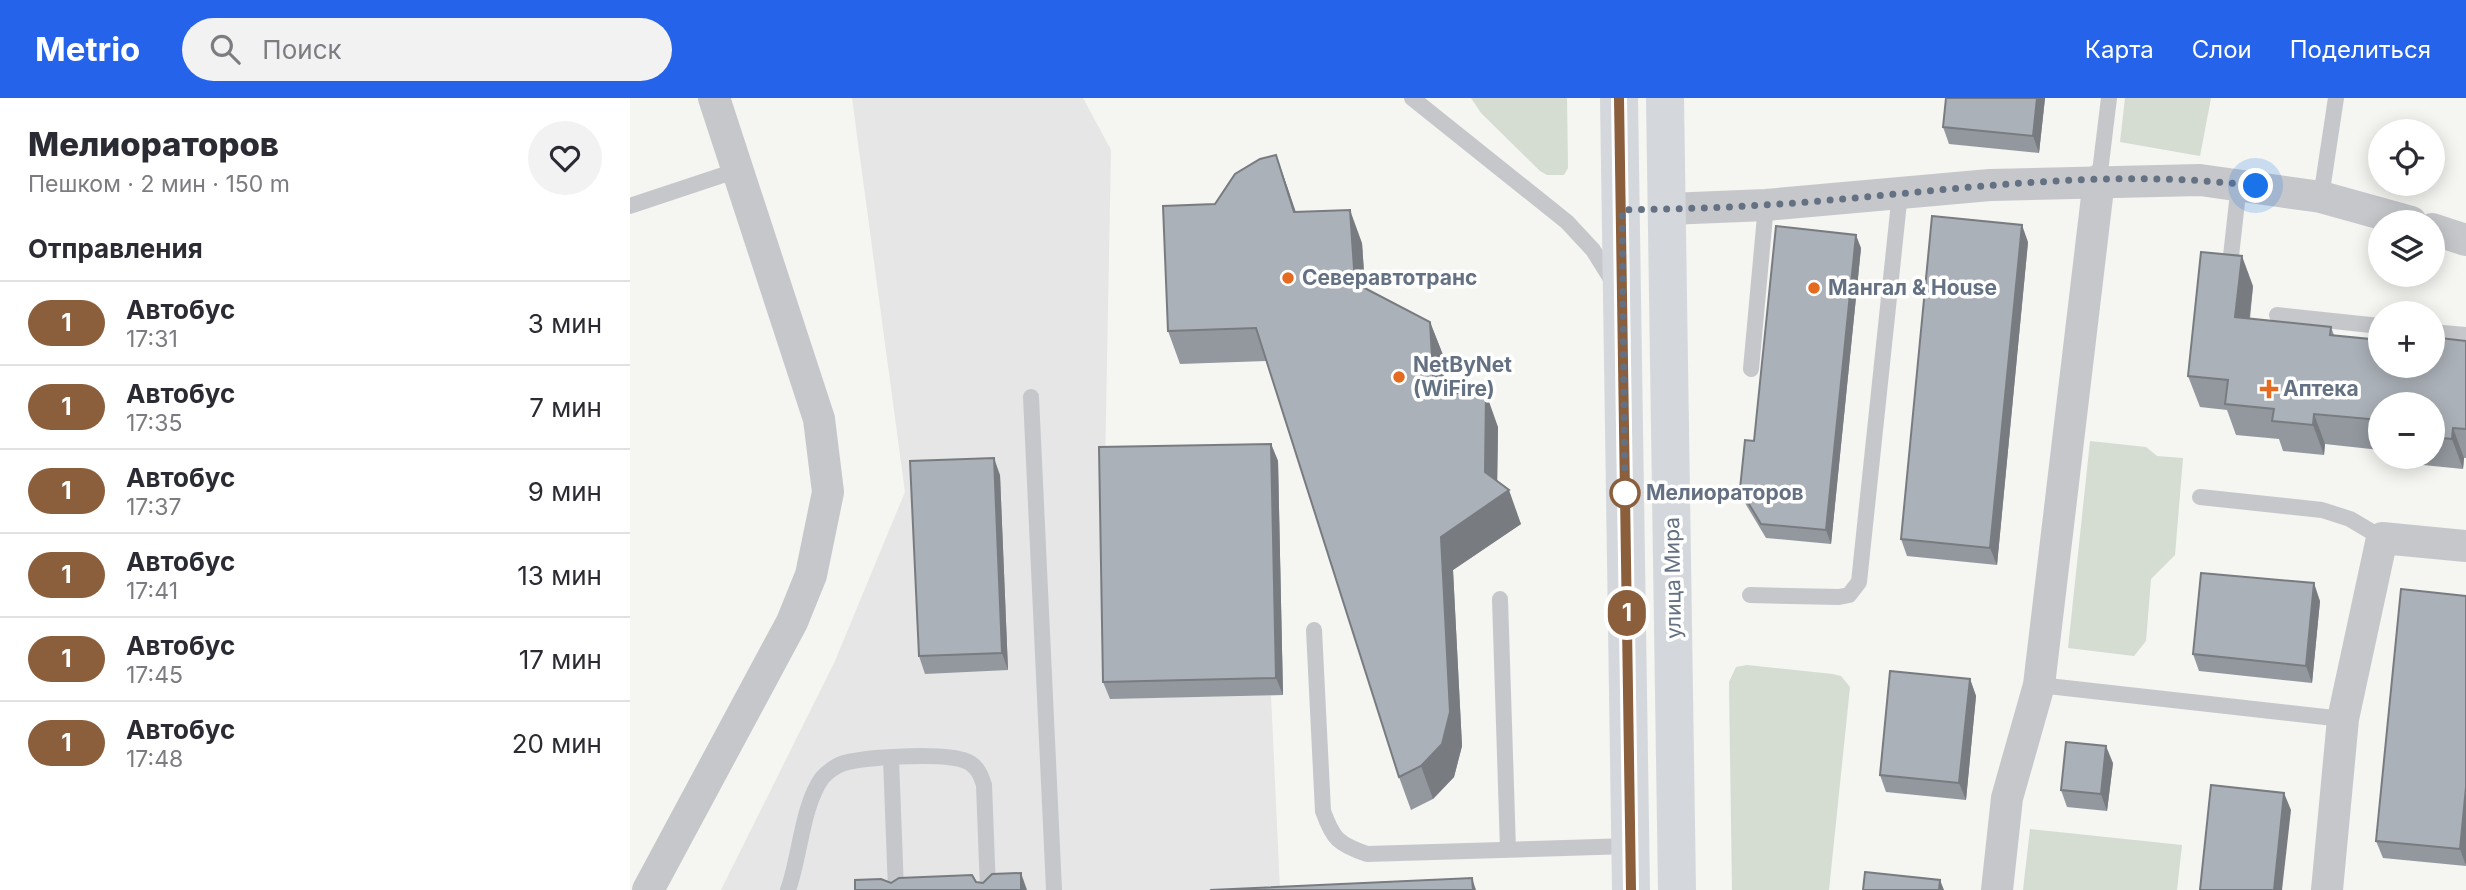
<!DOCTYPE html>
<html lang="ru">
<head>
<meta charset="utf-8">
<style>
	:root { --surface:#fff; --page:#f2f2f3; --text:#2b2b33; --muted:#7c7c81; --line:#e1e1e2; --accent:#2563eb }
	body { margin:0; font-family:Inter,sans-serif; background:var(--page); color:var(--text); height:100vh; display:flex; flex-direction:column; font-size:26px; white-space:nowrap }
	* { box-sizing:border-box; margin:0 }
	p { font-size:23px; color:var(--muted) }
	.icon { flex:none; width:38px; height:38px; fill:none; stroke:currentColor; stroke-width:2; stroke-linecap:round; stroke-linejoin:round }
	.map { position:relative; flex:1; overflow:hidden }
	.details { display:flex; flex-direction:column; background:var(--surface); width:630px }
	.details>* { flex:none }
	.badge { padding:0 14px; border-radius:23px; font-size:24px; line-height:46px }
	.tools { position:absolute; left:1738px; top:21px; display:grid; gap:14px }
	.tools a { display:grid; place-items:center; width:77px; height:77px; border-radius:50%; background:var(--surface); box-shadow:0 4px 18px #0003; font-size:35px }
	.you { position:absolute; width:35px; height:35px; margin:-18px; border:5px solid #fff; border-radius:50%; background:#1a73e8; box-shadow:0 0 0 10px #1a73e833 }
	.map>.badge { position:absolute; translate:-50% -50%; box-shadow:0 0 0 4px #fff }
	h2 { padding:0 28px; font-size:26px; line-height:63px }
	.round { display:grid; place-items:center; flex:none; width:74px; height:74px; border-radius:37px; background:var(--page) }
	.headline { display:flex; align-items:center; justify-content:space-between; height:119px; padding:0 28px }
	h1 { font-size:33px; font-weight:800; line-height:52px }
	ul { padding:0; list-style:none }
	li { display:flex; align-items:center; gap:21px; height:84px; padding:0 28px; border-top:2px solid var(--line) }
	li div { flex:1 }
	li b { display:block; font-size:26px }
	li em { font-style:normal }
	li .badge { min-width:77px; font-weight:700; text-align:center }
	header { display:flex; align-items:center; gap:42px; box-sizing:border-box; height:98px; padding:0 35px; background:var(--accent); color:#fff }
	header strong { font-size:33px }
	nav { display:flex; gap:38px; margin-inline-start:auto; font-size:24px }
	.search { width:490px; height:63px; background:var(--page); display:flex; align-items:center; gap:18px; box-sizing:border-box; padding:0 24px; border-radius:38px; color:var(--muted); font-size:26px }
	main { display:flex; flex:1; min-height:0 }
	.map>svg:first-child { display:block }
</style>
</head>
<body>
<header>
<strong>Metrio</strong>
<div class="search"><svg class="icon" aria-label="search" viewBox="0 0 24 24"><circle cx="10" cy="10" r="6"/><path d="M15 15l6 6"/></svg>Поиск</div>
<nav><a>Карта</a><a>Слои</a><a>Поделиться</a></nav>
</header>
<main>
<section class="details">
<div class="headline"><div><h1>Мелиораторов</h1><p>Пешком · 2 мин · 150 m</p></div><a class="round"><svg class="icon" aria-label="heart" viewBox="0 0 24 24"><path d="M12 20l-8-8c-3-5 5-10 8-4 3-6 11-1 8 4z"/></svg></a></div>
<h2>Отправления</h2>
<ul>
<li><span class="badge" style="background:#8b5e3c;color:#fff">1</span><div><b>Автобус</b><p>17:31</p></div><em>3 мин</em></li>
<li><span class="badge" style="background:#8b5e3c;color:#fff">1</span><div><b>Автобус</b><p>17:35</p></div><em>7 мин</em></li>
<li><span class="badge" style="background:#8b5e3c;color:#fff">1</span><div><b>Автобус</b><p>17:37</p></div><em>9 мин</em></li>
<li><span class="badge" style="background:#8b5e3c;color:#fff">1</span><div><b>Автобус</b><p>17:41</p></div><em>13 мин</em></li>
<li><span class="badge" style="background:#8b5e3c;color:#fff">1</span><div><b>Автобус</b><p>17:45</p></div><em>17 мин</em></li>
<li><span class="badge" style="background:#8b5e3c;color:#fff">1</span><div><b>Автобус</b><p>17:48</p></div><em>20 мин</em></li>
</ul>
</section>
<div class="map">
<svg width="1836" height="792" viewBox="0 0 1836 792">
	<rect width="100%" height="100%" fill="#f5f5f1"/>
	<!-- built -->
	<path fill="#e5e6e5" d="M222,0H453L481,52L475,366L648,363L653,597L641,598L650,792H91L205,563L275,394Z"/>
	<!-- green -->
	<g fill="#d5dcd2">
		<path d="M841,0H937L938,70L934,77H917L910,73L851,15Z"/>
		<path d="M1495,0H1581L1570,58L1490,44Z"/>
		<path d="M1460,343L1516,349L1527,358L1553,360L1545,457L1521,481L1516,543L1504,558L1438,550Z"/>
		<path d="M1117,567L1203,576L1211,578L1220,589L1199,792H1102L1099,584L1106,569Z"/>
		<path d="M1400,731L1552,747L1547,792H1393Z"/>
	</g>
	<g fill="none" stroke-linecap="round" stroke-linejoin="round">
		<!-- service -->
		<g stroke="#c5c7cb" stroke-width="16">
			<path d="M782,0L937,124L963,152L983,184"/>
			<path d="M1469,82L1479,0"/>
			<path d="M1691,99L1706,0"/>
			<path d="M0,108L108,72"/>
			<path d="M1599,176L1609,86"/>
			<path d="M1647,217L1750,228"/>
			<path d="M1802,234L1836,237"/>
			<path d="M1121,271L1136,107"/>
			<path d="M401,299L424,792"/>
			<path d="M1570,399L1692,412L1720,421L1752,440"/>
			<path d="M1120,497L1209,499L1219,497L1229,484L1270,95"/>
			<path d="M870,501L878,751"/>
			<path d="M684,532L693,713C703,741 708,746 737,756L1000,748"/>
			<path d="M1409,587L1713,621"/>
			<path d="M261,661L266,792"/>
			<path d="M158,792C170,759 172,708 192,680C197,674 207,667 214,665C238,659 321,653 340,665C349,671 351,678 354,687L358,792"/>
		</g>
		<!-- minor -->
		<g stroke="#c5c7cb" stroke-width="32">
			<path d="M1038,111L1136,107L1360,87L1570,82L1691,99L1781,124"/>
			<path d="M1802,131L1836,142"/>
			<path d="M18,792L162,524L181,477L198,394L189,321L84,0"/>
			<path d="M1367,792L1377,700L1409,587L1469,82"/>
			<path d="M1697,792L1713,621L1752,440L1836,448"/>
		</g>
		<!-- primary -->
		<g stroke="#d4d8dc" stroke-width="38">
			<path d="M989,0L1001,792"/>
			<path d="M1035,0L1047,792"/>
		</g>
	</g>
	<!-- wall -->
	<g fill="#93989e">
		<path d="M1316,0H1415L1409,55L1319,46L1313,29Z"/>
		<path d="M646,57L666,114L732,145L735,190L800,224L813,257L815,295L868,329L867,384L891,426L823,472L832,648L824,679L803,701L781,712L769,679L636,263L550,266L538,233L585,106Z"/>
		<path d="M1398,144L1367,467L1277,458L1271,441Z"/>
		<path d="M1231,150L1201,446L1136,440L1115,405L1110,391L1124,343Z"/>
		<path d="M1623,188L1620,221L1701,229L1704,237L1750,268L1836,243V360H1834L1833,371L1793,367L1790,359H1802V306H1750V352L1695,346L1694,357L1653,353L1649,341L1606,337L1597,312L1570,309L1558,278Z"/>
		<path d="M641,346L648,363L653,597L480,601L473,584Z"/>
		<path d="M370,377L378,572L295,576L289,558Z"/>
		<path d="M1771,491L1836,768L1753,760L1746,743Z"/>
		<path d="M1690,503L1682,585L1569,573L1563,556Z"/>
		<path d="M1340,581L1346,598L1336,702L1256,694L1250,677Z"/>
		<path d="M1483,665L1477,713L1437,709L1431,692Z"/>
	</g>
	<!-- shaded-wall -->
	<g fill="#787c81">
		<path d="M1407,0H1415L1409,55L1403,38Z"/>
		<path d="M646,57L658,91L676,147L664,114Z"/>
		<path d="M720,112L732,145L737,218L725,185Z"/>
		<path d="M1392,127L1398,144L1367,467L1360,450Z"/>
		<path d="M1226,137L1231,150L1201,446L1196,432Z"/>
		<path d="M1612,158L1623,188L1616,250L1605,219Z"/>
		<path d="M800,224L813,257L816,328L804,295Z"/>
		<path d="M856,295L868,329L867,400L879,392L891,426L823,472L832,648L824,679L803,701L791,668L811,439L855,374Z"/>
		<path d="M1684,316L1695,346L1694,357L1683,327Z"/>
		<path d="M1823,330L1834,360L1833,371L1822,341Z"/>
		<path d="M641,346L648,363L653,597L646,580Z"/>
		<path d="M364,360L370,377L378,572L372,555Z"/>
		<path d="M1684,485L1690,503L1682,585L1676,568Z"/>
		<path d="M1340,581L1346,598L1336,702L1329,685Z"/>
		<path d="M1476,648L1483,665L1477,713L1471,696Z"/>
		<path d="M1836,689V768L1830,751Z"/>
		<path d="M1654,695L1661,712L1652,792H1644Z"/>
		<path d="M391,775L397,792H391Z"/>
		<path d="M842,780L846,792H843Z"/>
		<path d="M1310,782L1314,792H1309Z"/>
	</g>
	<!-- building -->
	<g fill="#abb1b8" stroke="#787c81" stroke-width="2">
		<path d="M1316,0H1407L1403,38L1313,29Z"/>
		<path d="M646,57L664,114L720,112L725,185L800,224L804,295H856L855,374L879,392L811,439L820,614L812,646L791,668L769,679L626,230L538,233L533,108L585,106L605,76L630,61Z"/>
		<path d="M1302,118L1392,127L1360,450L1271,441Z"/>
		<path d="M1146,128L1226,137L1196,432L1131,426L1110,391L1115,342L1124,343Z"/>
		<path d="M1571,154L1612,158L1605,219L1701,229L1700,237L1750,242V268H1802V239L1836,243V331L1823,330L1822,341L1802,339V306H1750V322L1684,316L1683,327L1642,323L1644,311L1595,306L1598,282L1558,278Z"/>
		<path d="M641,346L646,580L473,584L469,349Z"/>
		<path d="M364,360L372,555L289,558L280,363Z"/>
		<path d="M1571,475L1684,485L1676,568L1563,556Z"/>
		<path d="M1771,491L1836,498V689L1830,751L1746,743Z"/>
		<path d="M1260,573L1340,581L1329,685L1250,677Z"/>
		<path d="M1436,644L1476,648L1471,696L1431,692Z"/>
		<path d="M1581,687L1654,695L1644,792H1570Z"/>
		<path d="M1235,774L1310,782L1309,792H1233Z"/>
		<path d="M391,775V792H225V782L251,781L261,785L269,780L342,777L346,784L353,785L362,776Z"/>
		<path d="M842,780L843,792H580Z"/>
	</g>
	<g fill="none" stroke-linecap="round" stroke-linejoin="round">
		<defs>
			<path id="line" d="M989,0L1001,792"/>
		</defs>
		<!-- line casing -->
		<use href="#line" stroke="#fff" stroke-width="16"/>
		<!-- line -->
		<use href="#line" stroke="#8b5e3c" stroke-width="10"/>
		<!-- walk -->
		<path stroke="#647183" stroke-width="7" stroke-dasharray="0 12.6" d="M995,395L992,112C1040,111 1087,110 1135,107C1298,97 1463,67 1626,88"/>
	</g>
	<!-- markers -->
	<g fill="#e56b21" stroke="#fff" stroke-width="2.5">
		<circle cx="658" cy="180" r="7"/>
		<circle cx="1184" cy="190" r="7"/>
		<circle cx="769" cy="279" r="7"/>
		<path d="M1635.5 280.5h7v7h7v7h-7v7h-7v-7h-7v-7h7z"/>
	</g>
	<circle fill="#fff" stroke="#8b5e3c" stroke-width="3.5" cx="995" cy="395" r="14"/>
	<g text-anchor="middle" stroke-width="7" stroke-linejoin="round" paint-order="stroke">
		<!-- poi labels -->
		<g font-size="21" font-weight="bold" fill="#647183" stroke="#fff" text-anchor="start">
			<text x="672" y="187">Северавтотранс</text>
			<text x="1198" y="197">Мангал &amp; House</text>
			<text x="783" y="274">NetByNet<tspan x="783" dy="24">(WiFire)</tspan></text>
			<text x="1653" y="298">Аптека</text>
		</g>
		<!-- stop labels -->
		<g font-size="21" font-weight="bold" fill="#647183" stroke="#fff" text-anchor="start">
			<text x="1016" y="402">Мелиораторов</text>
		</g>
		<!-- street labels -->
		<g font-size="21" fill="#647183" stroke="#fff">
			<text transform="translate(1043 480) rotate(-91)" y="7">улица Мира</text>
		</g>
	</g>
</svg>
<div class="tools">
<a><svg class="icon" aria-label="locate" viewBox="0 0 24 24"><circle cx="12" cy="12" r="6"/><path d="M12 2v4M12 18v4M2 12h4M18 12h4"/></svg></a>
<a><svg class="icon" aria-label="layers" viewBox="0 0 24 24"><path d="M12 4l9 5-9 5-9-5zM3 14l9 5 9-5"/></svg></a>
<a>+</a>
<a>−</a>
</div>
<div class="you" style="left:1626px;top:88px"></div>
<b class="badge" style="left:997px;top:515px;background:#8b5e3c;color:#fff">1</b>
</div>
</main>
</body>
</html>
